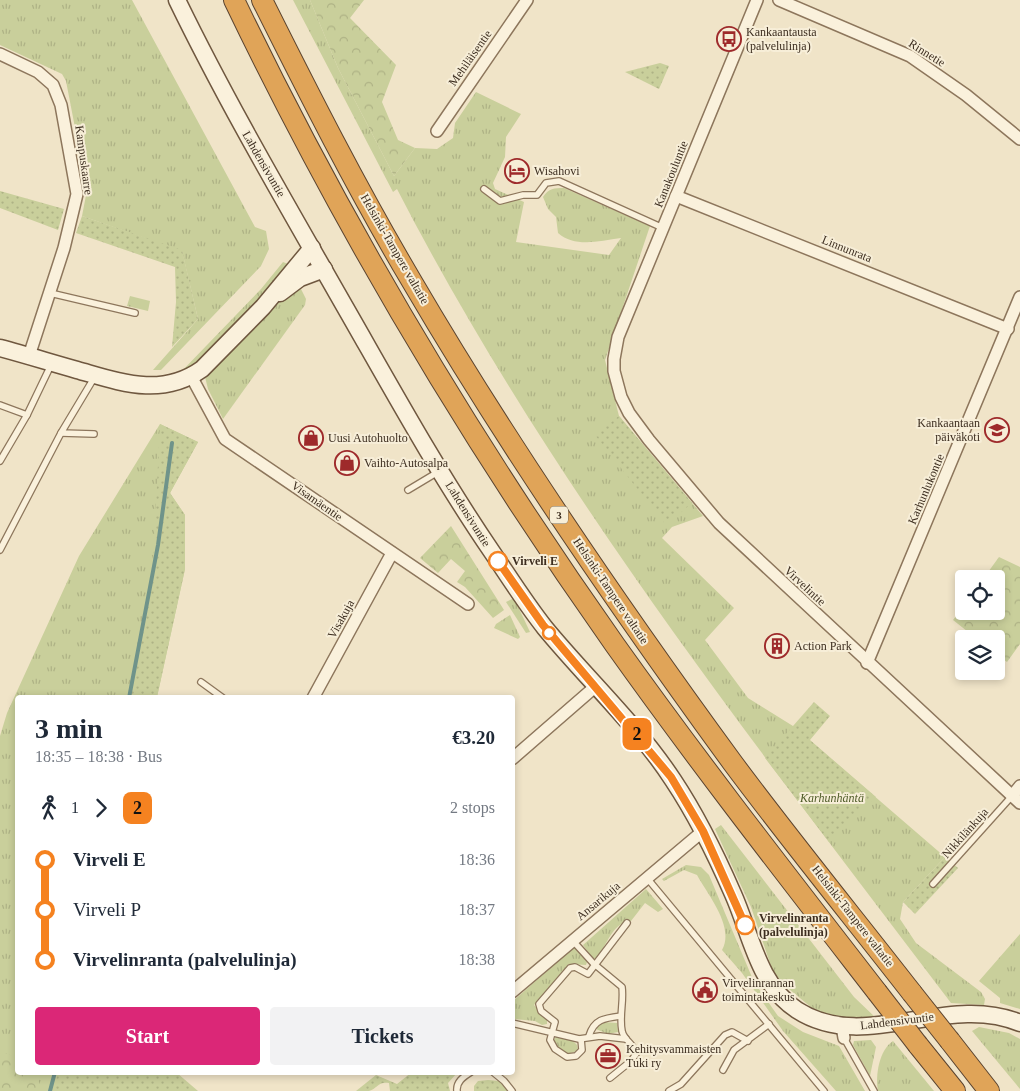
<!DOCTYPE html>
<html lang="en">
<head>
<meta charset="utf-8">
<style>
	:root { --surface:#fff; --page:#f2f2f3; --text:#1f2937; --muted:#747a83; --accent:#db2777 }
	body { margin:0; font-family:"Times New Roman",serif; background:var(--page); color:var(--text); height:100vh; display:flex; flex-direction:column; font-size:19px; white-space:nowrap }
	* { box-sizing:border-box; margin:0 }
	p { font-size:16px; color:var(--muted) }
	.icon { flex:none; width:28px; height:28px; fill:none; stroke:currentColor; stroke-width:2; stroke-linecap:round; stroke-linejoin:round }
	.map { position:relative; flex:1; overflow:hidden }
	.sheet { position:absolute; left:15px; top:695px; width:500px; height:380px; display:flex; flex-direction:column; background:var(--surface); border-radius:5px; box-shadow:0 2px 8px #0003 }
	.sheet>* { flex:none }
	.badge { padding:0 10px; border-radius:8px; font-size:18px; line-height:32px }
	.buttons { position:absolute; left:955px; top:570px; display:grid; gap:10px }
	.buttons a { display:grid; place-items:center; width:50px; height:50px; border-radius:5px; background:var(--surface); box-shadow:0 2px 8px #0003; font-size:25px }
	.map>.badge { position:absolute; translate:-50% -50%; box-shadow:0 0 0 2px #fff }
	.legs { display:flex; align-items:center; gap:8px; height:55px; padding:0 20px; font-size:16px }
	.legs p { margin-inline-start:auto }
	.headline { display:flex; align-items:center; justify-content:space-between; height:85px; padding:0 20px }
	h1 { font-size:28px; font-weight:800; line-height:38px }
	.action { display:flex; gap:10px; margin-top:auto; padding:10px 20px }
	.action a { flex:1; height:58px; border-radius:5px; background:var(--accent); color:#fff; font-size:20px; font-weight:800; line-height:58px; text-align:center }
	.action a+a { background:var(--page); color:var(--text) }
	ul { padding:0 20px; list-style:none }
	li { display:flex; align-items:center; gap:18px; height:50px; font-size:19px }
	li i { display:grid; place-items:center; width:8px; height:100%; margin:0 6px; background:currentColor }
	li i::after { content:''; width:12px; height:12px; margin:-6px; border:4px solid; border-radius:50%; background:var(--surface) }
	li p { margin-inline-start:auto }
	li:first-child i { background:linear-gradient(#0000 50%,currentColor 0) }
	li:last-child i { background:linear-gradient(currentColor 50%,#0000 0) }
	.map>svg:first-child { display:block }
</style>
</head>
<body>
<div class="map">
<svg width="1020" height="1091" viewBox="0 0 1020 1091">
	<defs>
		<pattern id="grass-tufts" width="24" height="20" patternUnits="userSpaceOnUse" patternTransform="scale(1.25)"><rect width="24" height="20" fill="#c9cf9b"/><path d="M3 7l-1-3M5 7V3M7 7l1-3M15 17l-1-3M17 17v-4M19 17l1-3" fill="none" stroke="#aeb285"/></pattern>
		<pattern id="forest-crowns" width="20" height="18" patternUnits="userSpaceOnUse" patternTransform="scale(1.25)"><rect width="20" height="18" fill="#c9cf9b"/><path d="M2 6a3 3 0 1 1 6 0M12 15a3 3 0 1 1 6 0" fill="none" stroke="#aeb285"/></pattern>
		<pattern id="park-dots" width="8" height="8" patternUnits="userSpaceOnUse" patternTransform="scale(1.25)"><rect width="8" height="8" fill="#c9cf9b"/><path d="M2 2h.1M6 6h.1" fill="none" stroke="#aeb285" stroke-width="1.8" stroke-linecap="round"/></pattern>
	</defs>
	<rect width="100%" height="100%" fill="#f0e4c8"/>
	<!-- grass -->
	<g fill="url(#grass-tufts)">
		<path d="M0,0H132L255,227L266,231L269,249L261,266L161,370H153L198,319L182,251L82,216L87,190L66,81L62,74L0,45Z"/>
		<path d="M293,0H310L338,68L394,176L415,148L437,149L453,138L455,123L476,92L521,114L506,137L505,157L493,183L495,189L524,202L516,242L609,255L621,238C599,241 575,248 558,233L556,217L548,209L543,197C549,188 554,188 564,188L650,226L605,360L619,416L703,516L672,527L662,538L734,608L705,640L748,698L793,726L945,857L903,902L900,919L916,943L981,992L985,999L984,1005L951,1003C752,740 549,484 397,189L393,192Z"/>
		<path d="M283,262L288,264L280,280L198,364L180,373L261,289Z"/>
		<path d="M301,289L306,299L305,305L223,419L208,389L204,373L239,338L291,292Z"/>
		<path d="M130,296L150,301L148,311L127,306Z"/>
		<path d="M160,424L198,442L170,493L185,515V569L157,697L18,698V1072L66,1073L76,1091H0V736L7,713L79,556Z"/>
		<path d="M514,598L530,632L526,633L506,602Z"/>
		<path d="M510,615L520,637L518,639L494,628L496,624Z"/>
		<path d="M721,825L854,997L876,1018L846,1021L830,1016L812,1008L783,984L772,969L751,907L715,829Z"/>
		<path d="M686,865L701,867L709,875L754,982L778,1016L803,1032L839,1046L865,1091H836L783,1031L742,973L722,950C735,927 708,895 697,875L684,870L664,881L662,879Z"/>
		<path d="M646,889L663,909L658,912L645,903L631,921C615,920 605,946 598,958L593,959L583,945Z"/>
		<path d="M1020,934V1009L1000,1003V998L979,981Z"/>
		<path d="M574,947L587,962L586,965L569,964L534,1005L547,1019V1024L542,1025L535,1021L514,1019L512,1002Z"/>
		<path d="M603,1022L617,1023L618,1032L608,1034L596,1029Z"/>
		<path d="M979,1027L1009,1033L1020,1039V1089L972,1031Z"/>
		<path d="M556,1036L570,1038L577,1045L578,1050C568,1057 557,1051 554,1040Z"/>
		<path d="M871,1040L876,1047L870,1076L853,1045L854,1041Z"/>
		<path d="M893,1041L934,1091H878C875,1076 879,1050 893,1041Z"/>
	</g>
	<!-- forest -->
	<g fill="url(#forest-crowns)">
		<path d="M310,0H364L350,18L396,65L382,102L398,140L415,148L394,176L338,68Z"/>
		<path d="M451,526L504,610L493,618L465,587L457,582L465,571L451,559L438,573L420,558Z"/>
		<path d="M999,557L1020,567V644L1007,662L996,654V639H977L953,620L964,606V611H996V579H983Z"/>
		<path d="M0,1052L17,1057L18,1072L36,1073L42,1091H0Z"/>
	</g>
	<!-- park -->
	<g fill="url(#park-dots)">
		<path d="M660,63L669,66L659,89L625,72Z"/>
		<path d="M0,191L64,209L58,230L0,208Z"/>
		<path d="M82,216L182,250L198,319L172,347L176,302L175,267L76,233Z"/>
		<path d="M619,416L692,503L666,525L595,435Z"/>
		<path d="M160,424L198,442L170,493L185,515V569L157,697H131L152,585Z"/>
		<path d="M814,702L830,716L810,740L876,797L829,842L765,758Z"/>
		<path d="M945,857L958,868L915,914L903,902Z"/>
		<path d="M412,1072L457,1073L448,1083L450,1091H390L389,1083C378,1081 378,1088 369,1091C366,1091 359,1091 356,1091L376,1075L397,1084Z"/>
		<path d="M58,1073H177L198,1091H53Z"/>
		<path d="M488,1080L499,1081L508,1091H474V1086L478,1081Z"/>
	</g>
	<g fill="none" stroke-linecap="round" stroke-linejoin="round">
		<!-- stream -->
		<g stroke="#6f938a" stroke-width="4">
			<path d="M129,698L158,545L172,443"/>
			<path d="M50,1091L55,1072"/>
		</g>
		<defs>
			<g id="lane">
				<path d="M484,189L500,201L523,195H537L546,183L559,181L663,228"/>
				<path d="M50,293L135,313"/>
				<path d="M94,378L61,433L94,434"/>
				<path d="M0,405L27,415L51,365"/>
				<path d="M0,461L27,415"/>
				<path d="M408,490L438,472"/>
				<path d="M0,550L61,433"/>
				<path d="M201,682L223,698"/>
				<path d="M647,878L824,1091"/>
				<path d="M933,884L1012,796"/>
				<path d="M573,941L593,963L622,987C624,1002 619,1016 622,1031C624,1041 635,1044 636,1054L631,1061L610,1078"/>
				<path d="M512,1023L579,1039L600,1036L626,1039"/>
				<path d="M589,1036C594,1019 605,1018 621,1016"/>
				<path d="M844,1038L874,1091"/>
				<path d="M581,1039L582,1050L576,1056L567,1057L555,1049L550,1040L555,1022L541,1011L539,1004L570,968L575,967L588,974L627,923"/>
				<path d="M723,1070L734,1050L769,1024"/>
				<path d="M493,1072L504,1081L512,1091"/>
				<path d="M457,1091C456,1082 463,1077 471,1072"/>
				<path d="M669,1091L681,1084L725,1035L732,1032L748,1041"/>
			</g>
			<g id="street">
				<path d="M757,0L618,337L614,359V371L621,397L629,413L649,440L719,523L1020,803"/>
				<path d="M779,0L910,56L966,95L1020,139"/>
				<path d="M0,54L38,72L53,85L61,105L77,194L64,248L29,356"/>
				<path d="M437,131L527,0"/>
				<path d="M676,196L1008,329"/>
				<path d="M191,376L225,439L468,604"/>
				<path d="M867,663L1020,297"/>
				<path d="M313,698L392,553"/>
				<path d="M512,759L596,686"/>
				<path d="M1012,796L1020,786"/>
				<path d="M512,992L703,831"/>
				<path d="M842,1026L844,1038"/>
			</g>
			<g id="secondary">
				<path d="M177,0C228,105 287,205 345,307C392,389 438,473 492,552C509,577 526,604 545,628C587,679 637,725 673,780C697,816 716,855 733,894C751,934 758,985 797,1010C865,1054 947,992 1020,1023"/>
				<path d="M280,293L300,278L324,269"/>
				<path d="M0,348C26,355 52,363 77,370C120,382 161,398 202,369L263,307L312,248"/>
			</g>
			<g id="highway">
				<path d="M234,0C342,225 471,441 615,645C699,763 788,877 877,992"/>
				<path d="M262,0C309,94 357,189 411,280C508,446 618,606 732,762C790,840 852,916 912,993"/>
				<path d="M950,1041L989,1091"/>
				<path d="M918,1045L955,1091"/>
			</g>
		</defs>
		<!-- lane casing -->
		<use href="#lane" stroke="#8d765c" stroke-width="8"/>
		<!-- street casing -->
		<use href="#street" stroke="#8d765c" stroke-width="14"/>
		<!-- secondary casing -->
		<use href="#secondary" stroke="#6f573f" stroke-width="19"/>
		<!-- highway casing -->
		<use href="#highway" stroke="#5b4430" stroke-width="22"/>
		<!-- lane -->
		<use href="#lane" stroke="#faf1dc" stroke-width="5.5"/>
		<!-- street -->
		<use href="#street" stroke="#faf1dc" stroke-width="11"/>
		<!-- secondary -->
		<use href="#secondary" stroke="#faf1dc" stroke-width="16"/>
		<!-- highway -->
		<use href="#highway" stroke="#e0a458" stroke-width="20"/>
		<defs>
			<g id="highway-bridge">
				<path d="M877,992L918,1045"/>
				<path d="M912,993L950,1041"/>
			</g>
		</defs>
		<!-- highway-bridge casing -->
		<use href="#highway-bridge" stroke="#5b4430" stroke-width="22" stroke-linecap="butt"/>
		<!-- highway-bridge -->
		<use href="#highway-bridge" stroke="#e0a458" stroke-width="20"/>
	</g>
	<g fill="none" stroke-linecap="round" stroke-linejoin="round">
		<defs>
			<path id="line-1" d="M498,561L543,625L671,777L703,831L745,925"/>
		</defs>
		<!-- line-1 casing -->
		<use href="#line-1" stroke="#fff" stroke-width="11"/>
		<!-- line-1 -->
		<use href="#line-1" stroke="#f58220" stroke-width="8"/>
	</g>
	<!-- icons -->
	<defs>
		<symbol id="bus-ring" viewBox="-11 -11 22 22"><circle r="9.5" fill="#f7eed8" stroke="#9e2a2b" stroke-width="1.5"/><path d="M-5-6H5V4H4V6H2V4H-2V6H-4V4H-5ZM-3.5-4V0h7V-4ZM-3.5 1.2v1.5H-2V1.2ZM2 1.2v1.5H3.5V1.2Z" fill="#9e2a2b"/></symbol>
		<symbol id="hotel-ring" viewBox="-11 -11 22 22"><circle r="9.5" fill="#f7eed8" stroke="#9e2a2b" stroke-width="1.5"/><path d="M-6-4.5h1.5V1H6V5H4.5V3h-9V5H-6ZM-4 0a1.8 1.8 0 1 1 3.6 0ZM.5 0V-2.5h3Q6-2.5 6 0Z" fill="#9e2a2b"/></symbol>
		<symbol id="school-ring" viewBox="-11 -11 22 22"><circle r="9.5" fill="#f7eed8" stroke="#9e2a2b" stroke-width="1.5"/><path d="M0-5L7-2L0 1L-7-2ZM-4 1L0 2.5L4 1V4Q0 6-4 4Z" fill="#9e2a2b"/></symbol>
		<symbol id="shop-ring" viewBox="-11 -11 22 22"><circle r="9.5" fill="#f7eed8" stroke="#9e2a2b" stroke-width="1.5"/><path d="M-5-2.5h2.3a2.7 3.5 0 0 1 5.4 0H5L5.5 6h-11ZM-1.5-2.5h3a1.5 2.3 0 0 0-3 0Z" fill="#9e2a2b"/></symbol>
		<symbol id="building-ring" viewBox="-11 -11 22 22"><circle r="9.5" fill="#f7eed8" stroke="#9e2a2b" stroke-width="1.5"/><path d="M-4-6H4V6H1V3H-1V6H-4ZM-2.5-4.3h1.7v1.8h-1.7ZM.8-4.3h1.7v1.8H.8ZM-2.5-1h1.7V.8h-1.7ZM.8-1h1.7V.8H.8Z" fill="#9e2a2b"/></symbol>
		<symbol id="civic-ring" viewBox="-11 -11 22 22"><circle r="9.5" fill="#f7eed8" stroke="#9e2a2b" stroke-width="1.5"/><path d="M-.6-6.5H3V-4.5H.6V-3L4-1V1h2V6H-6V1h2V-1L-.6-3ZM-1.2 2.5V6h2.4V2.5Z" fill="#9e2a2b"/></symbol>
		<symbol id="office-ring" viewBox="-11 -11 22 22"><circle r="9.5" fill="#f7eed8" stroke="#9e2a2b" stroke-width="1.5"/><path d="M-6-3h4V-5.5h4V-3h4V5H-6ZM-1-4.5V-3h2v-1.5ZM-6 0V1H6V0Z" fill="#9e2a2b"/></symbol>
	</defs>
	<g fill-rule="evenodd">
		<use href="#bus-ring" x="715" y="25" width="28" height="28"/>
		<use href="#hotel-ring" x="503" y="157" width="28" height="28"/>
		<use href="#school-ring" x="983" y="416" width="28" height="28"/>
		<use href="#shop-ring" x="297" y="424" width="28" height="28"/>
		<use href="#shop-ring" x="333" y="449" width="28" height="28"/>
		<use href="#building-ring" x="763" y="632" width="28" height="28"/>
		<use href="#civic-ring" x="691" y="976" width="28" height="28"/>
		<use href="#office-ring" x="594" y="1042" width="28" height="28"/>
	</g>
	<!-- markers -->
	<g fill="#fff" stroke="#f58220" stroke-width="2.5">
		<circle cx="498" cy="561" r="9"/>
		<circle cx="549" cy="633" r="6"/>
		<circle cx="745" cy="925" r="9"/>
	</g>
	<g text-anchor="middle" stroke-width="4" stroke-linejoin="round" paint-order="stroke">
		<!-- shield labels -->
		<rect fill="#f7eed8" stroke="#756857" stroke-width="1" x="550" y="506.5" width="18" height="17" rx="4"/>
		<g font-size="11" font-weight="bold" fill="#3d2e20">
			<text x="559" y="519">3</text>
		</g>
		<!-- poi labels -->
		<g font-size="12" fill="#3d2e20" stroke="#f7eed8" text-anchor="start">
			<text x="746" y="36">Kankaantausta<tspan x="746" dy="14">(palvelulinja)</tspan></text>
			<text x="534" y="175">Wisahovi</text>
			<text x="980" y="427" text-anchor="end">Kankaantaan<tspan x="980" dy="14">päiväkoti</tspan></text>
			<text x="328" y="442">Uusi Autohuolto</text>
			<text x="364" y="467">Vaihto-Autosalpa</text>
			<text x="794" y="650">Action Park</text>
			<text x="722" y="987">Virvelinrannan<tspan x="722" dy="14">toimintakeskus</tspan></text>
			<text x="626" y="1053">Kehitysvammaisten<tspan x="626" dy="14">Tuki ry</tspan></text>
		</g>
		<!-- street labels -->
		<g font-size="12" fill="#3d2e20" stroke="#f7eed8">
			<text transform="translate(927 53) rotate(32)" y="4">Rinnetie</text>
			<text transform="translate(470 58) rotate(-55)" y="4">Mehiläisentie</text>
			<text transform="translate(84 160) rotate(82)" y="4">Kampuskaarre</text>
			<text transform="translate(264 164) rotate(60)" y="4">Lahdensivuntie</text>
			<text transform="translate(671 174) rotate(-68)" y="4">Kanakouluntie</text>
			<text transform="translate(395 249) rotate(60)" y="4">Helsinki-Tampere valtatie</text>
			<text transform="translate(847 249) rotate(22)" y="4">Linnunrata</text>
			<text transform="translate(926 489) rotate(-67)" y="4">Karhunlukontie</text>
			<text transform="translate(317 501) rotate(35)" y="4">Visamäentie</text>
			<text transform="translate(468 514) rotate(58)" y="4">Lahdensivuntie</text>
			<text transform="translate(805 586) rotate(43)" y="4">Virvelintie</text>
			<text transform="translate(611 591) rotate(56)" y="4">Helsinki-Tampere valtatie</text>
			<text transform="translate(341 619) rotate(-61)" y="4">Visakuja</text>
			<text transform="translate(965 833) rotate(-48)" y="4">Nikkilänkuja</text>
			<text transform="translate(598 901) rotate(-40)" y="4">Ansarikuja</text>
			<text transform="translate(853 916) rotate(52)" y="4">Helsinki-Tampere valtatie</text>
			<text transform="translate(897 1021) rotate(-7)" y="4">Lahdensivuntie</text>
		</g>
		<!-- stop labels -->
		<g font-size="12" font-weight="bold" fill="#3d2e20" stroke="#f7eed8" text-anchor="start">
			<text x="512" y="565">Virveli E</text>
			<text x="759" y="922">Virvelinranta<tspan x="759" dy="14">(palvelulinja)</tspan></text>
		</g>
		<!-- park labels -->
		<g font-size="12" font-style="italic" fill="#4d5a26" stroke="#f7eed8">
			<text x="832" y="802">Karhunhäntä</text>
		</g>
	</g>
</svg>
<div class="buttons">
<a><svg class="icon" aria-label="locate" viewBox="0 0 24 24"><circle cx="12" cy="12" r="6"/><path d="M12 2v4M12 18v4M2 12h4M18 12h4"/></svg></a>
<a><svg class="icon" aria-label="layers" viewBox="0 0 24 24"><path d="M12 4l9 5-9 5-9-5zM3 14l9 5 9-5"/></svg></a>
</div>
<b class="badge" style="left:637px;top:734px;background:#f58220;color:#111">2</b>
<section class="sheet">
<div class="headline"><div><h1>3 min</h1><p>18:35 – 18:38 · Bus</p></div><b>€3.20</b></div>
<div class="legs"><svg class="icon" aria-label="walk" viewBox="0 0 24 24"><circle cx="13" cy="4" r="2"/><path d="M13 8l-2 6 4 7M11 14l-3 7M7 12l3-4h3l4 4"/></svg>1<svg class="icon" aria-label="forward" viewBox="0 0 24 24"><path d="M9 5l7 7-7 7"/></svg><b class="badge" style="background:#f58220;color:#111">2</b><p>2 stops</p></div>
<ul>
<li><i style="color:#f58220"></i><b>Virveli E</b><p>18:36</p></li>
<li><i style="color:#f58220"></i><span>Virveli P</span><p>18:37</p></li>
<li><i style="color:#f58220"></i><b>Virvelinranta (palvelulinja)</b><p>18:38</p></li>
</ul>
<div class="action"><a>Start</a><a>Tickets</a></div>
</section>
</div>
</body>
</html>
